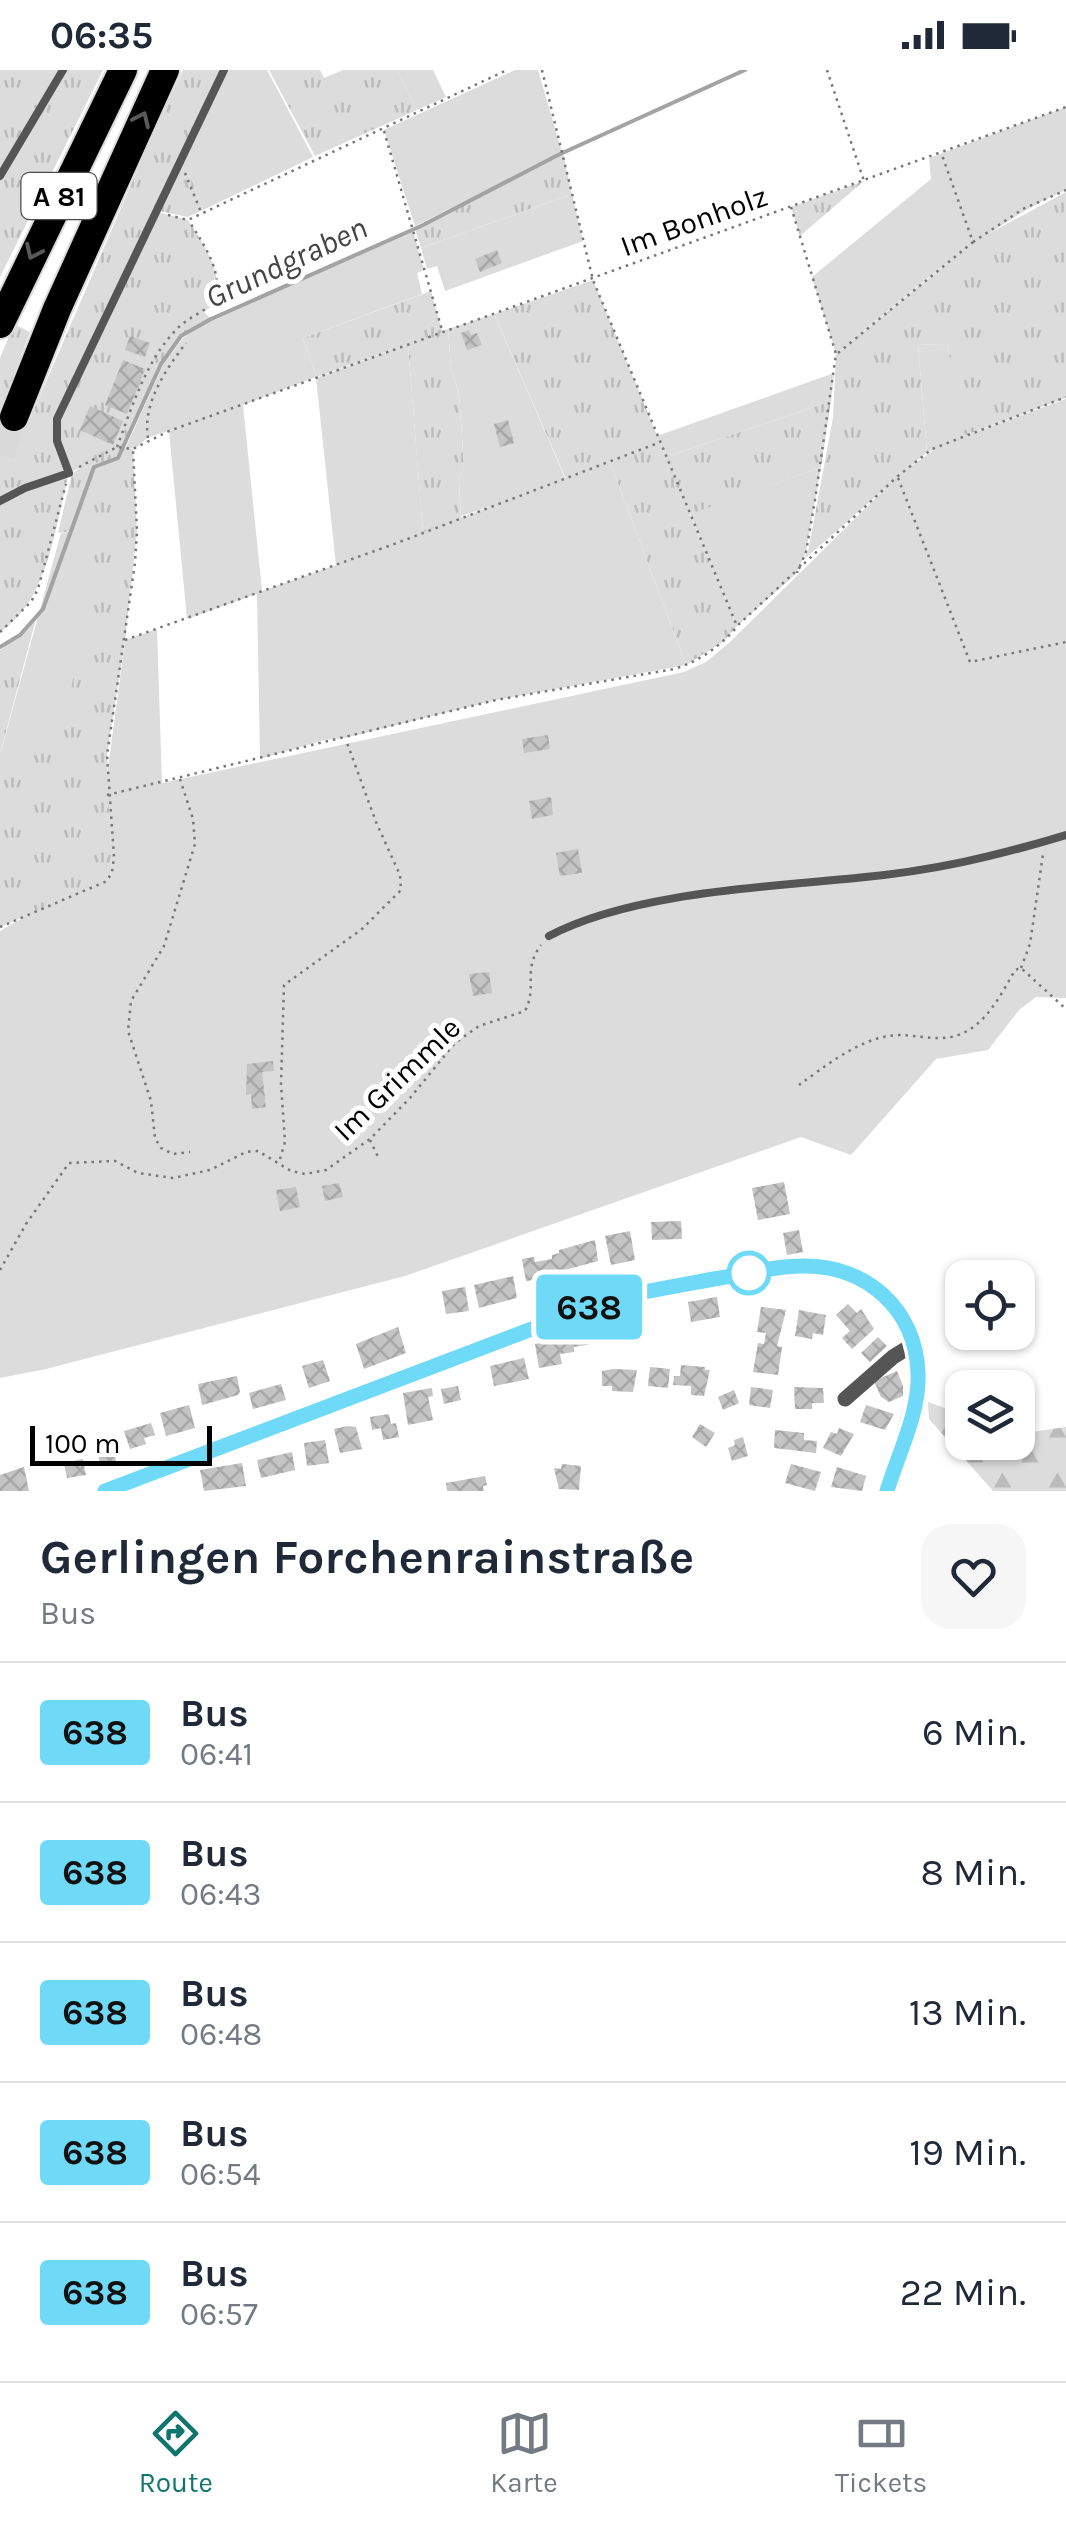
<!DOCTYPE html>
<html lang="de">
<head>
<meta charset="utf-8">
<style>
	:root { --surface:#fff; --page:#f6f6f7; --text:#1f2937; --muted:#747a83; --line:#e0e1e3; --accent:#0f766e }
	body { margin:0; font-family:Karla,sans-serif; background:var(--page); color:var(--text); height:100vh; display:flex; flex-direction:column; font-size:38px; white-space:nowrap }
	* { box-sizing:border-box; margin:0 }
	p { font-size:32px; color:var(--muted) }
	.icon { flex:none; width:55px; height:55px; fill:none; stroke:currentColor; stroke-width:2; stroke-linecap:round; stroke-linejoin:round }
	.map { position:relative; height:1421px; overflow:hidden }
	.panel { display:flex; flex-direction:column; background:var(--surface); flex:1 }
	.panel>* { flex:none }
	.badge { padding:0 20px; border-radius:8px; font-size:35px; line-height:65px }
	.tools { position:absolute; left:945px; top:1190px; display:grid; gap:20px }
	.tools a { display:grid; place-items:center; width:90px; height:90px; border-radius:20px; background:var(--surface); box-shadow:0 2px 8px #0004; font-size:50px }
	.scale { position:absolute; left:30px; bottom:25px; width:182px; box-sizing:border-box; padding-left:10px; border:5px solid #000; border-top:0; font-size:28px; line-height:35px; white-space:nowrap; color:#000; -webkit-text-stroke:8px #fff; paint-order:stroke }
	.map>.badge { position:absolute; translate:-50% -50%; box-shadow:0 0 0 5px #fff }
	.round { display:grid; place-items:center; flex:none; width:105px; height:105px; border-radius:30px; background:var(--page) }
	.headline { display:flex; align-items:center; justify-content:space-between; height:170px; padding:0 40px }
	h1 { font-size:48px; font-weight:700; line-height:75px }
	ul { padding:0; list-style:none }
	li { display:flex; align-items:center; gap:30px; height:140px; padding:0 40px; border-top:2px solid var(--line) }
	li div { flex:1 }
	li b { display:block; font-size:38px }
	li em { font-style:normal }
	li .badge { min-width:110px; font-weight:700; text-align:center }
	.status { display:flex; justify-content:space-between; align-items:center; height:70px; padding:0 50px; background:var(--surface); direction:ltr }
	.status svg { height:28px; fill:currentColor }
	.menu { display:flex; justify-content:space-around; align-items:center; height:140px; border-top:2px solid var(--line); background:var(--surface); font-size:28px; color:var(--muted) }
	.menu a { display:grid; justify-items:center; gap:5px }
	.menu .selected { color:var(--accent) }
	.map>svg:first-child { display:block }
</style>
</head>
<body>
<div class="status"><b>06:35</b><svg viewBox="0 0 49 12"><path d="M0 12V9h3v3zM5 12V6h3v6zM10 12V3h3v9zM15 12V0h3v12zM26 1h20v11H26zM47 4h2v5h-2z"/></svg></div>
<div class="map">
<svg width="1066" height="1421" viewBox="0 0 1066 1421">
	<defs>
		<pattern id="grass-tufts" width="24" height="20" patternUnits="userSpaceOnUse" patternTransform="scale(2.5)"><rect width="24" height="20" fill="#dcdcdc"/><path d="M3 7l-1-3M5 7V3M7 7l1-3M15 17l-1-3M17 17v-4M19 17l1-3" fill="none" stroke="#bbb"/></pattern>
		<pattern id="forest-firs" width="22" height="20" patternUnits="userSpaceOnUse" patternTransform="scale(2.5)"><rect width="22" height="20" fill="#dcdcdc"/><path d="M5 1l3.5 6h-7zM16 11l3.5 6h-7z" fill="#bbb"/></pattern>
		<pattern id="building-cross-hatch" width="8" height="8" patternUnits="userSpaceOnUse" patternTransform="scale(2.5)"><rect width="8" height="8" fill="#c4c4c4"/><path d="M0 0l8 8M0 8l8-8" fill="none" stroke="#a7a7a7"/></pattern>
	</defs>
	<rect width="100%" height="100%" fill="#fff"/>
	<!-- grass -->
	<g fill="url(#grass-tufts)">
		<path d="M0,0H103L0,207Z"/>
		<path d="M183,0H222L157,142L188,150C205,177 221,198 217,231L204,242L211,249L181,266L159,294L123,377L133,379L137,461L125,570L107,685L112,802L107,811L0,857V580L20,565L37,545L0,684L100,457L58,463L72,404L81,397L69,403C55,455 49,530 0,562V288L14,254L30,262L5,329V333L26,346L36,335L137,101L136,99Z"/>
		<path d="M269,0H320L324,8L343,0H397L417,40L315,86Z"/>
		<path d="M563,83L572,124L421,178L415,159Z"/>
		<path d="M184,88L203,140L188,147L159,141Z"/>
		<path d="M864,111L800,166L791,137Z"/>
		<path d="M1066,122V328L963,366L947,274L918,275L927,382L801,492L808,482L833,348L836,284L973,172Z"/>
		<path d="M593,210L666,387L831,331L821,397L690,445L737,556L723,572L686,595L610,392L566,409L494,244Z"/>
		<path d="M431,221L442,261L448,259L451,297L459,324L464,397L459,409L461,449L423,463L408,274L316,307L303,268Z"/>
	</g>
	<!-- forest -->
	<path fill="url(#forest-firs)" d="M928,1332L962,1344V1372H1018V1364L1066,1357V1421H993L929,1349Z"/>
	<!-- green -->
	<g fill="#dcdcdc">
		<path d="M224,0H267L313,87L203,140L183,86Z"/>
		<path d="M397,0H433L446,27L417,40Z"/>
		<path d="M515,0H538L562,82L415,156L384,60Z"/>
		<path d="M1066,37V120C979,159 909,224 836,284L812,207L931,109L929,88Z"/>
		<path d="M572,124L583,171L445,221L437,196L427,199L421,178Z"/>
		<path d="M413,160L424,200L417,203L422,224L303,268L316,307L243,335L262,521L336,495L316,308L408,274L423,462L495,435L461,446L459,409L464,397L459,324L451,297L448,259L494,244L565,408L610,392L686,595L496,630L345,668L324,670L260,689L257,524L187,549L169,361L191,353L147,368L135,379L126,377L163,295L183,268L211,250Z"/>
		<path d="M947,274L964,366L1066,329V928L1036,927L1019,940L988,980L936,989L851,1085L801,1067L405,1206L46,1299L0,1308V861L38,839L107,811L112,802L107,706L125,570L157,559L162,713L684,602L706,592L729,573L898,406L935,379L927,382L918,275Z"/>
		<path d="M834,303L831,331L666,387L657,366Z"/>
		<path d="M821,397L806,482L796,504L737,556L690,444Z"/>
		<path d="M100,456L60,683L0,685L61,463Z"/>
	</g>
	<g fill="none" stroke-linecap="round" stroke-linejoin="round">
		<!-- stream -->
		<path stroke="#a3a3a3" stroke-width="4" d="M0,577L20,565L43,539L94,397L118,388L161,294L181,266L211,249L421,156L558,85L745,0"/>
	</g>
	<!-- building -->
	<g fill="url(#building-cross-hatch)">
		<path d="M497,180L502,193L480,202L475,189Z"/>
		<path d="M469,260L471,265L477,263L482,275L467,280L461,263Z"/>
		<path d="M130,266L150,273L145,287L125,280Z"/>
		<path d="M123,290L145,299L127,344L105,335Z"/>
		<path d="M90,336L123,351L113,375L80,360Z"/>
		<path d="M508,350L514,373L500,377L494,354Z"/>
		<path d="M548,665L550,679L524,683L522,669Z"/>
		<path d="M551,727L553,745L532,749L529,731Z"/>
		<path d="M578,779L582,803L560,806L556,783Z"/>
		<path d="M489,902L492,923L473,926L469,904Z"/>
		<path d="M273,991L274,1001L262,1002L266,1037L252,1039L251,1024L246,1025L247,994Z"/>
		<path d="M784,1112L790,1144L758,1150L752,1118Z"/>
		<path d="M339,1113L343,1127L325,1131L322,1116Z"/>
		<path d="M296,1117L300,1137L280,1141L276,1120Z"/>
		<path d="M681,1151L682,1169L652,1170L651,1152Z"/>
		<path d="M799,1160L803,1182L787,1185L783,1163Z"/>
		<path d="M630,1161L635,1190L611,1195L605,1166Z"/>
		<path d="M595,1170L598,1191L565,1200L566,1203L555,1205L556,1210L535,1214L534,1210L526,1211L522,1189L534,1187L535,1192L552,1189V1185L559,1183V1180Z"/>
		<path d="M513,1206L517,1228L479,1238L474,1215Z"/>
		<path d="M465,1217L469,1241L446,1244L442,1221Z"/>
		<path d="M717,1227L720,1247L691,1252L688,1232Z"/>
		<path d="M848,1234L857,1243L861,1239L874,1259L852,1279L842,1268L850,1261L836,1245Z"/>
		<path d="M761,1237L786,1240L777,1276L782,1277L778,1305L753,1302L758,1273L764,1274L766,1263L757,1262Z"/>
		<path d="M641,1240L644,1263L610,1265L607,1245Z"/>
		<path d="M799,1240L826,1245L823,1265L813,1263L812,1269L795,1266Z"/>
		<path d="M398,1257L406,1283L364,1299L356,1274Z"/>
		<path d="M590,1258L592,1274L574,1277V1282L560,1284L562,1294L539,1298L535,1274L548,1271L565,1261Z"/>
		<path d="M878,1267L887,1276L870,1292L861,1283Z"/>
		<path d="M524,1288L529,1309L494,1316L490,1296Z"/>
		<path d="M323,1290L330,1311L309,1318L302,1296Z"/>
		<path d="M681,1295L705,1297V1300H710L704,1326L691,1325V1316L673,1315L674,1306H680Z"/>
		<path d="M650,1297L670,1299L668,1318L648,1316Z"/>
		<path d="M613,1299L637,1300L633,1322L612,1321V1316H602V1301Z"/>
		<path d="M897,1301L903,1316V1326L889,1332L881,1327L874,1311Z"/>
		<path d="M237,1306L240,1322L238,1325L202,1335L198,1314Z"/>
		<path d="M281,1314L286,1330L253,1339L249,1323Z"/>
		<path d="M458,1316L461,1330L444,1334L441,1319Z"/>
		<path d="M751,1317L773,1320L770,1338L749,1335Z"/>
		<path d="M794,1317L823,1318L824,1333H812V1339H795Z"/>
		<path d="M432,1318L433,1326L428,1327L433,1350L408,1355L403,1323Z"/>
		<path d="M734,1320L739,1333L723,1340L718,1327Z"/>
		<path d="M189,1335L195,1358L166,1366L160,1343Z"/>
		<path d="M866,1335L894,1344L885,1360L860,1352Z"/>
		<path d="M389,1344L391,1354L396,1353L399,1367L383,1370L381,1358L372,1360L370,1347Z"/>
		<path d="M151,1353L155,1365L144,1368L146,1374L130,1379L124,1361Z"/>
		<path d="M700,1354L715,1363L706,1377L692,1367Z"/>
		<path d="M348,1356L356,1357L362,1379L340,1383L334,1359Z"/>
		<path d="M839,1358L854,1364L841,1386L823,1378L831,1362L837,1364Z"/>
		<path d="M775,1360L804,1363V1370L817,1371L816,1383L774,1378Z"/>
		<path d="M743,1367L748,1386L732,1391L728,1378L735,1375L734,1370Z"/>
		<path d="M325,1370L329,1393L307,1396L304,1373Z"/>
		<path d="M114,1376L116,1392L100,1395L97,1379Z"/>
		<path d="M292,1382L295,1400L261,1408L257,1390Z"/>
		<path d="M83,1389L86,1405L67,1408L64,1393Z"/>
		<path d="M242,1393L246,1416L204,1421L200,1400Z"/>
		<path d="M562,1394L581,1396L579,1420L559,1419L554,1398L561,1399Z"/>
		<path d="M791,1394L821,1402L815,1421L785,1413Z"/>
		<path d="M24,1397L29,1421H0V1405Z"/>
		<path d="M837,1397L866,1406L862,1421L831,1417Z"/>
		<path d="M485,1406L487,1415L483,1416L484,1421H447L446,1413Z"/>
	</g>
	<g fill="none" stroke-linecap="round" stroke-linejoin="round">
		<!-- motorway-tunnel -->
		<path stroke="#d9d9d9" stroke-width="28" stroke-dasharray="28 14" stroke-linecap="butt" d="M0,384L14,347"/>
		<defs>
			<g id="motorway">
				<path d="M0,254L123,0"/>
				<path d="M14,347L57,239L165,0"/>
			</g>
		</defs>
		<!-- motorway casing -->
		<use href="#motorway" stroke="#dbdbdb" stroke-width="32"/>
		<!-- path -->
		<g stroke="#777" stroke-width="2.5" stroke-dasharray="2.5 5" stroke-linecap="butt">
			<path d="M542,0L593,210L737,556L898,406L932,379L1066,327"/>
			<path d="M827,0L864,111"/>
			<path d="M384,61L442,260"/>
			<path d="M185,103L201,142"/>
			<path d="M791,137L836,284L815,430L806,482L797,503"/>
			<path d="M168,145L188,150L507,0"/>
			<path d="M973,172L1023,139L1066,120"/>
			<path d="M838,283L973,172L942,85"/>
			<path d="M148,368C142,334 166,299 186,273"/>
			<path d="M117,377C132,337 147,288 178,258C189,247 205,241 217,231C221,199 206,178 189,151"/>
			<path d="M79,397L117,377L133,379L169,361L1066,37"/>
			<path d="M898,408L970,592L1066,572"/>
			<path d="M0,562L31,532L38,519L66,414"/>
			<path d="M125,570L397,473L658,373"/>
			<path d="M180,709L193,749L195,774L164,876L131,931L128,961L151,1031L155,1068L161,1078L173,1084L190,1082"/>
			<path d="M107,725L496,630L674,599C700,591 719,577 737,557"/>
			<path d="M0,857L107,811L112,802L114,787L107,685L135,493L137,461L133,380"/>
			<path d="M1021,898L1030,874L1043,784"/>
			<path d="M799,1015C824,997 858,970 889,966C904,963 921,968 937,968C978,970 997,932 1015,900L1021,898L1066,939"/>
			<path d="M370,1070L379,1089"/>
			<path d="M280,1089L285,1072L281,1014L284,915L362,859L401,820L400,805L376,752L346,670"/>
			<path d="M0,1200L26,1154L69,1093L115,1091L138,1103L173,1108L210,1100L246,1082L258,1081L291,1101L305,1104L326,1100L370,1069L410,1028L455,973L479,956L525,941C538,916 522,900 541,875"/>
		</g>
		<!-- service -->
		<g stroke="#555" stroke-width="8">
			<path d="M0,106L63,0"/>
			<path d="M0,431L25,418L69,403L57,371V349L224,0"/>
			<path d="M549,866C630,823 764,817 856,808C933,801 993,787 1066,765"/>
		</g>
		<!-- minor -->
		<g stroke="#555" stroke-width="15">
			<path d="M845,1329L893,1287L914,1274"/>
			<path d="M105,1421L608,1230L748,1203L805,1195L841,1201L873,1215L893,1234L910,1259L916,1285L918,1315L887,1421"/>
		</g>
		<!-- motorway -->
		<use href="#motorway" stroke="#000" stroke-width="28"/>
	</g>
	<!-- one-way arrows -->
	<defs><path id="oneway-chevron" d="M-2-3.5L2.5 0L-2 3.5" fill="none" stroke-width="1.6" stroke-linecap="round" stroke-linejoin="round" transform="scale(2.5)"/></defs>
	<g stroke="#595959">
		<use href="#oneway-chevron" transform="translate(142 49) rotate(-65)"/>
		<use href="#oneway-chevron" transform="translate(33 182) rotate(115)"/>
	</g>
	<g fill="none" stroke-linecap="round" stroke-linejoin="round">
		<defs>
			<path id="line" d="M105,1421L608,1230C645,1221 682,1215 720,1208C748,1203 775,1196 803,1196C867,1195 916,1240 918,1303C920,1342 898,1384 887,1421"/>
		</defs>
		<!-- line casing -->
		<use href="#line" stroke="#fff" stroke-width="22"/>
		<!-- line -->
		<use href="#line" stroke="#6fdaf8" stroke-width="15"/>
	</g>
	<!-- markers -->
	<circle fill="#fff" stroke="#6fdaf8" stroke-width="5" cx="749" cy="1203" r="20"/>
	<g text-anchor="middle" stroke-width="10" stroke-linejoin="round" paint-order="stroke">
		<!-- shield labels -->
		<rect fill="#fff" stroke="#4c4c4c" stroke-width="2.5" x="21.5" y="103" width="75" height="46" rx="8"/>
		<g font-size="28" font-weight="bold" fill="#000">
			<text x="59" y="136">A 81</text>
		</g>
		<!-- street labels -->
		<g font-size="30" fill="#000" stroke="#fff">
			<text transform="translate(694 151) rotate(-20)" y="10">Im Bonholz</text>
			<text transform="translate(397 1009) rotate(-44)" y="10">Im Grimmle</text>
		</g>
		<!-- water labels -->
		<g font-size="32" font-style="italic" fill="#444" stroke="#fff">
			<text transform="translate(286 192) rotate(-25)" y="11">Grundgraben</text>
		</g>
	</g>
</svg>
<div class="tools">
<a><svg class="icon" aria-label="locate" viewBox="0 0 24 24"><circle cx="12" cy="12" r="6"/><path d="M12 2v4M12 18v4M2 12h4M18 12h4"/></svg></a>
<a><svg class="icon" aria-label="layers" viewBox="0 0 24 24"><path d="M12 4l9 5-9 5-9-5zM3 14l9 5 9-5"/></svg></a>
</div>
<div class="scale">100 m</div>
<b class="badge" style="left:589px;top:1237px;background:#6fdaf8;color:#111">638</b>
</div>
<section class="panel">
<div class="headline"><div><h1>Gerlingen Forchenrainstraße</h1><p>Bus</p></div><a class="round"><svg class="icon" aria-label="heart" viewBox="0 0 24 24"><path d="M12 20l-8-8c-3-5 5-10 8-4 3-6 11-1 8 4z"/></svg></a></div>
<ul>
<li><span class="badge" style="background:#6fdaf8;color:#111">638</span><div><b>Bus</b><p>06:41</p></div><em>6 Min.</em></li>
<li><span class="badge" style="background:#6fdaf8;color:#111">638</span><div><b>Bus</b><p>06:43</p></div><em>8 Min.</em></li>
<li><span class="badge" style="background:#6fdaf8;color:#111">638</span><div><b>Bus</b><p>06:48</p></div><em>13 Min.</em></li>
<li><span class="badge" style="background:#6fdaf8;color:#111">638</span><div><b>Bus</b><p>06:54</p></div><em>19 Min.</em></li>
<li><span class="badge" style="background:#6fdaf8;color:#111">638</span><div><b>Bus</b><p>06:57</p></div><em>22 Min.</em></li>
</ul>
</section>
<nav class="menu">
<a class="selected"><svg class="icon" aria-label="directions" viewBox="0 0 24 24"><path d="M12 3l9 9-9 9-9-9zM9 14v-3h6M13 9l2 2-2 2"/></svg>Route</a>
<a><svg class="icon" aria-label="map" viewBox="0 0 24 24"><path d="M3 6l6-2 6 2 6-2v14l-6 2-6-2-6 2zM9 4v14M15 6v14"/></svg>Karte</a>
<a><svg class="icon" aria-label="tickets" viewBox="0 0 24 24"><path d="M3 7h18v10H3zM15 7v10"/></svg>Tickets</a>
</nav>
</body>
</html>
